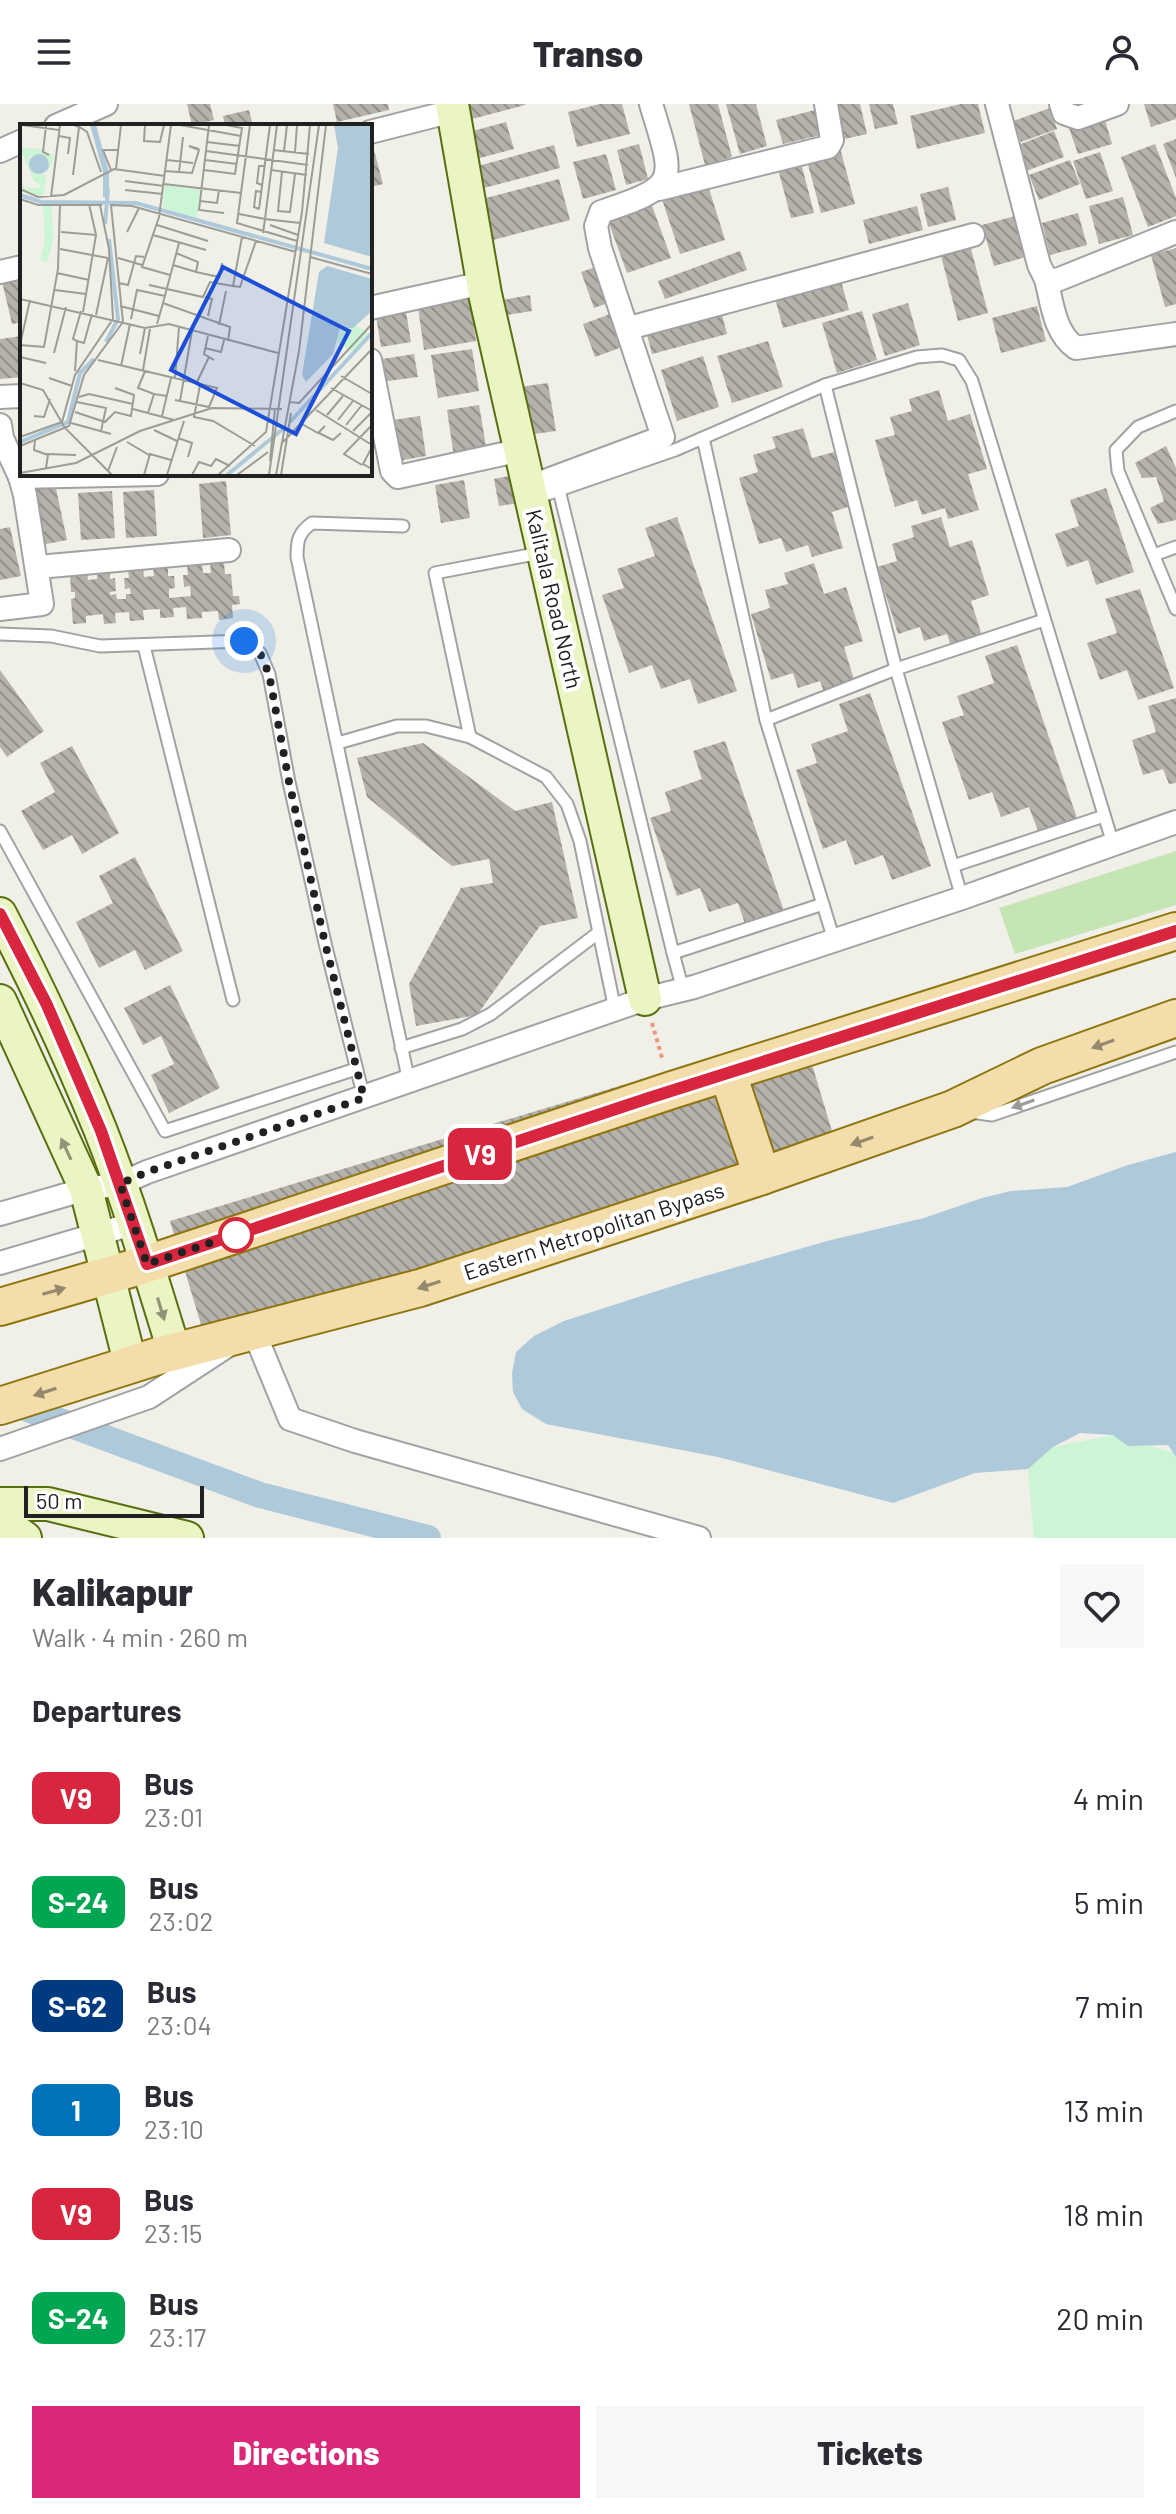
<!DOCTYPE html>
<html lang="en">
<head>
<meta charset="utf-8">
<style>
	:root { --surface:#fff; --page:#f7f7f7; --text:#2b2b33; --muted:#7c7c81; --accent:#db2777 }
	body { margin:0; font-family:Barlow,sans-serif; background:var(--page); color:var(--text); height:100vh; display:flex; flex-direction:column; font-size:30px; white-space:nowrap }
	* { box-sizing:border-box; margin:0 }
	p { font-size:26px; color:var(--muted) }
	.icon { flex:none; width:44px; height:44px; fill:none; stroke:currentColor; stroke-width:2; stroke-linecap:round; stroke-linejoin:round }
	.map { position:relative; height:1434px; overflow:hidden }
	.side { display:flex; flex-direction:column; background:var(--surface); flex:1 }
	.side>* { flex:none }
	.badge { padding:0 16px; border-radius:12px; font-size:28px; line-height:52px }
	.scale { position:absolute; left:24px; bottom:20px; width:180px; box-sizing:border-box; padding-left:8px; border:4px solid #212121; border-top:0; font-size:22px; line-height:28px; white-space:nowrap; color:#212121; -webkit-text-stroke:6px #fff; paint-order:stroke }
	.you { position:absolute; width:40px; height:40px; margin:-20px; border:6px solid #fff; border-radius:50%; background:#1a73e8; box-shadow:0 0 0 12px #1a73e833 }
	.map>.badge { position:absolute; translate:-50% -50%; box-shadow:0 0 0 4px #fff }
	h2 { padding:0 32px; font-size:30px; line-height:72px }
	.round { display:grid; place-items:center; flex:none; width:84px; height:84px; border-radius:0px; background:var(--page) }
	.overview { display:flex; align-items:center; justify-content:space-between; height:136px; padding:0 32px }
	h1 { font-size:38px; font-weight:800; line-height:60px }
	.primary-button { display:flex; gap:16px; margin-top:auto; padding:16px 32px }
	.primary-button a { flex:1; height:92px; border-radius:0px; background:var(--accent); color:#fff; font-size:32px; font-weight:800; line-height:92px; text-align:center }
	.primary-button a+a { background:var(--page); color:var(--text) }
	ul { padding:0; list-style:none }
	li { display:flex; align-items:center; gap:24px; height:104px; padding:0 32px }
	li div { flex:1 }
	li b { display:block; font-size:30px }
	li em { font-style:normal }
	li .badge { min-width:88px; font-weight:700; text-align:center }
	header { display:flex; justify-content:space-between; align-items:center; height:104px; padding:0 32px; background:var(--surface); font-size:36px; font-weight:800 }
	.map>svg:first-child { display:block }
</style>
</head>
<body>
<header><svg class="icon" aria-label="menu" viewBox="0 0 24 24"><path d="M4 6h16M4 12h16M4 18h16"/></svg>Transo<svg class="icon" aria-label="person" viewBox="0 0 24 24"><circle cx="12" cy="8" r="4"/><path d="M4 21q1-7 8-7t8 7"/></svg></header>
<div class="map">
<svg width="1176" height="1434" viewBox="0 0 1176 1434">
	<defs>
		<pattern id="building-back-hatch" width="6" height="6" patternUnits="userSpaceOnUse" patternTransform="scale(2)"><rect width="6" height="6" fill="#b5b1ab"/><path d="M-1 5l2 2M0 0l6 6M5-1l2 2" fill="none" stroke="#93908b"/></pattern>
	</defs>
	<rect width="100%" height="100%" fill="#f0efe8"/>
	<!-- park -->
	<path fill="#cbf5d4" d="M1113,1331L1176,1350V1434H1034L1028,1365L1053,1343Z"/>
	<!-- garden -->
	<path fill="#c5e5b4" d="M1176,747V801L1015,850L999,804Z"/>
	<!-- water -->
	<path fill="#aec9d9" d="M1176,1048V1353L1168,1341L1128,1342L1113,1331L1080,1329L1053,1343L1028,1365L975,1369L893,1399L718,1353L546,1320L522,1305L513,1288L512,1269L516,1248L534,1232L564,1217L688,1177L827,1137L924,1114L982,1094L1011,1087L1067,1083L1128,1061Z"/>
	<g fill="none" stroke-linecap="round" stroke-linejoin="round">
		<!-- canal -->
		<path stroke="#aec9d9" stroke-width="26" d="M3,1296L260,1391L428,1434"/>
	</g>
	<!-- building -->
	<g fill="url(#building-back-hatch)">
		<path d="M187,0H210L214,16L192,21Z"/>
		<path d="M333,0H388L389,6L337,18Z"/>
		<path d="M468,0H525V1L472,15Z"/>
		<path d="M600,0H622L630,30L577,43L568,8Z"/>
		<path d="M689,0H718L732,53L705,61Z"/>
		<path d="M726,0H756L767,42L740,50Z"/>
		<path d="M832,0H860L867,30L840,36Z"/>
		<path d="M869,0H893L898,20L875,25Z"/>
		<path d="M961,0H978L985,29L917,45L910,12Z"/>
		<path d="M1144,0H1176V15L1151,23Z"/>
		<path d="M1050,4L1057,25L1021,38L1013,17Z"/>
		<path d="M249,6L253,22H225L223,12Z"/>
		<path d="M815,6L821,31L783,40L776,16Z"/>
		<path d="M1104,13L1112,40L1078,50L1069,24Z"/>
		<path d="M506,18L514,45L476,55L469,28Z"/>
		<path d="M1054,27L1064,53L1026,67L1016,42Z"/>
		<path d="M370,31L383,80L370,83Z"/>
		<path d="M1176,35V74L1163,40Z"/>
		<path d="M639,40L648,75L626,81L617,46Z"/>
		<path d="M1155,40L1176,94V112L1148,123L1121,53Z"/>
		<path d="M554,41L560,64L484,84L478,62Z"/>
		<path d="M840,44L855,100L821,109L806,53Z"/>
		<path d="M1100,48L1113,87L1086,95L1073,57Z"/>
		<path d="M606,50L616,86L583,95L573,58Z"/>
		<path d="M800,55L814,109L791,114L777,61Z"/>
		<path d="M1070,56L1080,80L1039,96L1029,71Z"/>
		<path d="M559,75L570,116L493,136L482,95Z"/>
		<path d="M707,78L725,136L680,150L661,92Z"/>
		<path d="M948,83L956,116L928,123L920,90Z"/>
		<path d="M1123,93L1133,131L1099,140L1089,102Z"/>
		<path d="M651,99L671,154L627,169L607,114Z"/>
		<path d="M917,102L923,126L869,140L863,116Z"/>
		<path d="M1078,109L1087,141L1050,151L1042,119Z"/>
		<path d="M1023,110L1033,151L994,162L982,121Z"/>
		<path d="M970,141L988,209L958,217L940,148Z"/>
		<path d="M1176,144V200L1165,203L1151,151Z"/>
		<path d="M740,147L747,166L665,195L658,177Z"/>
		<path d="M601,161L614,197L594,204L581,168Z"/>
		<path d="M22,168V218L12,220L1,173Z"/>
		<path d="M841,177L849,206L783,224L775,194Z"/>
		<path d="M530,191L532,207L494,213L492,198Z"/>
		<path d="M470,195L476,237L424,246L418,203Z"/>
		<path d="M908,199L920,241L885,252L872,210Z"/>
		<path d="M1037,202L1046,237L1001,249L992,214Z"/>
		<path d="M721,207L727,230L652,250L646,227Z"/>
		<path d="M862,207L877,256L837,269L822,219Z"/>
		<path d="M406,208L411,238L381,243L376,212Z"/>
		<path d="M613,209L625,242L595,253L583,220Z"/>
		<path d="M22,232V273L0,275V235Z"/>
		<path d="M768,237L783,283L732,299L717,252Z"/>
		<path d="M472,245L479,287L438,294L431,251Z"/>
		<path d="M414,250L418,273L380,278L376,256Z"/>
		<path d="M703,252L719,303L677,317L661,266Z"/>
		<path d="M548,279L556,327L527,331L519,283Z"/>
		<path d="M939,286L948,317L970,310L987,365L968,370L979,406L948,415L945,404L922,411L917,396L895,403L875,336L895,331L890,313L912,307L909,295Z"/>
		<path d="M479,301L487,348L454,353L447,306Z"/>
		<path d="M420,312L426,352L392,358L386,317Z"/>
		<path d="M803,324L812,354L834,348L851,402L832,408L843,444L812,453L808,441L786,448L781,434L759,440L739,374L758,368L753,351L776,344L772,333Z"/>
		<path d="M1166,342L1176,364V416L1158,420L1150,404L1164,397L1156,373L1142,374L1135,359Z"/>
		<path d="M514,371L519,399L499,402L494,375Z"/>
		<path d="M464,376L470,414L441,419L435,381Z"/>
		<path d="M226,377L231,431L203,434L199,380Z"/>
		<path d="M55,380L67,436L41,441L28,386Z"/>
		<path d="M1106,384L1134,468L1096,481L1088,456L1067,463L1055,430L1079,422L1070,396Z"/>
		<path d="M154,386L157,432L126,434L123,388Z"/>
		<path d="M112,387L115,434L81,436L78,389Z"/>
		<path d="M677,413L737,587L698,600L690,575L661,585L652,561L629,569L602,491L624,484L617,465L655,452L645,424Z"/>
		<path d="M941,413L950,443L972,436L989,491L971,497L982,532L951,542L947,530L924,537L920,523L898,530L877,463L897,457L892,440L914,433L911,422Z"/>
		<path d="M10,423L21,472L0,476V425Z"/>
		<path d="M210,459H224L225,470H231L233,492H239L240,500L232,501L233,514L219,516L218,507L202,508V514L187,515L186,503L173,504L174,513L160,514V505L143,506L144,516L130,517L129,508L115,509L116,519L104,520L103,510L86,512V519L73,520L71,495L75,494V488H71L70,470L87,469L88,476L97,475V468L110,467V475L115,474L116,487L110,488V491L116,490L117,495H126V490H131L130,484L125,485L124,474H129L128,466L143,465L144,473L154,472L153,464L168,463V472H174L175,484L169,485V494L191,492L190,482L184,483L183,471H188L187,461L202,460L203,469H211Z"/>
		<path d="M814,459L824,490L846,483L863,537L844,543L855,579L824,588L820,577L798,584L793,569L771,576L751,510L770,504L765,486L788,480L784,469Z"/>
		<path d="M1140,485L1174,584L1138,596L1127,566L1100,576L1087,539L1117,529L1105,495Z"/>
		<path d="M1017,541L1077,714L1038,727L1029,703L1001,713L992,688L969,696L942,618L964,611L957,592L994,579L985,552Z"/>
		<path d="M0,566L44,627L7,653L0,643Z"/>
		<path d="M870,589L931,762L892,776L883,751L855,761L846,736L823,745L796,666L817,659L811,640L848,627L839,600Z"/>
		<path d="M1176,594V679L1169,680L1163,665L1143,671L1132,636L1156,628L1148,602Z"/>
		<path d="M725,637L785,810L746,823L738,799L709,808L700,784L677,792L650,714L671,707L665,688L702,675L693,647Z"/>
		<path d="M423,639L515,707L552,698L578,814L540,822L477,911L416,922L409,880L461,784L493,779L489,755L452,762L367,693L357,654Z"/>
		<path d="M72,642L119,729L82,750L72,731L43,746L21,707L55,688L40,659Z"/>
		<path d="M135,753L183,847L145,866L135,846L99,864L76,818L113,799L99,772Z"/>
		<path d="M170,881L220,984L169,1009L151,971L174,960L161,932L143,941L124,904Z"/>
		<path d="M802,927L837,1044L205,1234L170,1117Z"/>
	</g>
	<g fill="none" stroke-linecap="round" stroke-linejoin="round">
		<defs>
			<g id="lane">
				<path d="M825,281L896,565L962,794"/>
				<path d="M1176,307L1138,323L1116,346L1118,367L1176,505"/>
				<path d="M703,334L766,616L834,836"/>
				<path d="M559,386L673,849L823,800"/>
				<path d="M533,395L675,346L825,281L917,253L942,251L959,256L972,277L1113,740"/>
				<path d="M403,422L312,419C298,429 297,437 297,453L409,978"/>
				<path d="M1154,451L1176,443"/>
				<path d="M0,530L51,532L100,542L244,537L260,549L269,570L289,678L325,839L364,994"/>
				<path d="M144,542L233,896"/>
				<path d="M766,616L896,565L1044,516"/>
				<path d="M470,633L435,469L540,449"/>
				<path d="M338,639L397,622H426L470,633L546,673L567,700L580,737L615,906"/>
				<path d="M0,727L165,1027L356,965"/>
				<path d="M953,762L1104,712"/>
				<path d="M673,849L683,886"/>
				<path d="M401,944L462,925L491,910L598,829"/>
				<path d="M971,1008L992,1011L1176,948"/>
			</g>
			<g id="street">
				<path d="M997,0L1039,161L1046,175L1057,176L1176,128"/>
				<path d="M1061,0L1064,9L1078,14L1117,0"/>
				<path d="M56,22L106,0"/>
				<path d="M370,28L453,7"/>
				<path d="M0,47L22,37"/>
				<path d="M659,85L828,43L832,36L826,0"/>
				<path d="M0,168L22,163"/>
				<path d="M1046,175C1052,198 1054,229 1076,244L1176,230"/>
				<path d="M370,204L483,179"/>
				<path d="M629,224L973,131"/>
				<path d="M370,256L392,367L398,373L521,346"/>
				<path d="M0,293L22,292"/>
				<path d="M0,321L2,334L20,373L25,391L42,500L0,505"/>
				<path d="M20,373L157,370"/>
				<path d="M529,383L663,333L600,144L596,122L601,108C682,81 674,77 651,0"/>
				<path d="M38,463L229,446"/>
				<path d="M0,1110L86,1085L120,1080L147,1068L645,895L694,883L962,794L1176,718"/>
				<path d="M0,1159L132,1120"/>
				<path d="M254,1228L290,1315L355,1337L699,1434"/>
				<path d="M0,1345L149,1293L227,1242"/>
			</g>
			<g id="secondary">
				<path d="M452,0L485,190L645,895"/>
				<path d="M0,810C37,881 70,951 100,1025C129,1098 152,1175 175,1250"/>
				<path d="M0,897L86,1085L131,1262"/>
				<path d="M0,1400H48L187,1434"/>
				<path d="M0,1416L25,1434"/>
			</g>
			<g id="primary">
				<path d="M728,970L762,1072"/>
				<path d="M0,1203L147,1160L672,986L1176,827"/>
				<path d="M0,1302L158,1252L420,1184L762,1072L953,1005L1042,962L1176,914"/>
			</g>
		</defs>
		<!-- lane casing -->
		<use href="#lane" stroke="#a2a2a2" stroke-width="15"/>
		<!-- street casing -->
		<use href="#street" stroke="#a2a2a2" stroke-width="26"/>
		<!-- secondary casing -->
		<use href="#secondary" stroke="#586f10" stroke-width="36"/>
		<!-- primary casing -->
		<use href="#primary" stroke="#8e750f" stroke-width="40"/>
		<!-- path -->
		<path stroke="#ec977d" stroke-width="4" stroke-dasharray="4 4" stroke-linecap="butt" d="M652,919L663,957"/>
		<!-- lane -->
		<use href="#lane" stroke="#fff" stroke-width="11"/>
		<!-- street -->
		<use href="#street" stroke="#fff" stroke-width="22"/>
		<!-- secondary -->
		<use href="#secondary" stroke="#ebf4c3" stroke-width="32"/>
		<!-- primary -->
		<use href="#primary" stroke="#f3ddab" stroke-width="36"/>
	</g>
	<!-- one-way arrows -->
	<defs><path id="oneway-solid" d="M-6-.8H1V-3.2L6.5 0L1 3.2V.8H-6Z" transform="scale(2)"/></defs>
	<g fill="#94886d">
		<use href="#oneway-solid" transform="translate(1103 940) rotate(160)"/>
		<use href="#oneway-solid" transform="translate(862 1037) rotate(161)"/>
		<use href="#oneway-solid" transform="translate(429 1181) rotate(162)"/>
		<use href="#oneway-solid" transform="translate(54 1187) rotate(-16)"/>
		<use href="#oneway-solid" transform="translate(45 1288) rotate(162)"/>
	</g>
	<use fill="#9b9b9b" href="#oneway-solid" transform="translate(1023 1000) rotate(161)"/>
	<g fill="#90957a">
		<use href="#oneway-solid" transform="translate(66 1045) rotate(-115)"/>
		<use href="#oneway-solid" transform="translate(161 1205) rotate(73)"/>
	</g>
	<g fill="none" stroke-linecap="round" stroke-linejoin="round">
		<defs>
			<path id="line" d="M0,810L47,901L101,1027L147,1160L652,993L1176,827"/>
		</defs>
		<!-- line casing -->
		<use href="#line" stroke="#fff" stroke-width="18"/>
		<!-- line -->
		<use href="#line" stroke="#d7263d" stroke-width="12"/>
		<!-- walk -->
		<path stroke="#212121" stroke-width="8" stroke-dasharray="0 14.4" d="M236,1131L243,1128L147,1160L120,1080L147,1068L364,994L325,839L289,678L269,570L260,549L244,537"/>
	</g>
	<!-- markers -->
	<circle fill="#fff" stroke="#d7263d" stroke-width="4" cx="236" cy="1131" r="16"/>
	<g text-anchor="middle" stroke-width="8" stroke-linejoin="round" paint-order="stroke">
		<!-- street labels -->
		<g font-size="22" fill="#212121" stroke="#fff">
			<text transform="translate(554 495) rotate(77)" y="8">Kalitala Road North</text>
			<text transform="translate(594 1127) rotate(-18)" y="8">Eastern Metropolitan Bypass</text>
		</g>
	</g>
	<!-- overview -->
	<g transform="translate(20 20)">
		<rect width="352" height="352" fill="#f0efe8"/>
		<path d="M0,24L22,25L35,33L27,49V33L9,31L14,49L27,51L23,72L8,70L0,65V57L7,67V63L19,65L20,60L14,57ZM144,61L180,66L177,94L143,84ZM23,82H32L33,118L27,138L20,136L25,118ZM323,201L337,202L350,211L334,229L316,217Z" fill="#cbf5d4"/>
		<path d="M70,1H76L89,48V74L83,73V48ZM314,1H352V133L304,119L318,24ZM9 40a10 10 0 1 1 20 0a10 10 0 1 1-20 0ZM307,142L352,155V187L333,204H320L313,230L286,258L282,251L299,148Z" fill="#aec9d9"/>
		<path fill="none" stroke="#aec9d9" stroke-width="4" d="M0,71L21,78L116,79L352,145M85,100L88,65M86,218L98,195L89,115M270,298L352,209M0,318L48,298L60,249L74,235M207,351L264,304"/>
		<path fill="none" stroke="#9d9d98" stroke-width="2" d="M2,1L39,6M125,1L124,17L140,18L144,1M160,1L221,12M189,1L179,86L204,89M230,1L217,99L277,117M257,1L245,95L280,99M26,2L23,28L29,31M58,2L67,8L81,48M39,12L50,14L48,30M187,18L220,22M253,26L289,30M186,27L288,41M264,27L267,1M275,28L277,1M147,36L173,39M185,36L217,40M96,45L101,1M91,46L83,26H98M184,46L215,50L222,4L206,1M251,46L287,51M145,47L172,49L179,26L169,22L179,25M159,48L163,13M262,48L258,87L270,88L275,50M53,51L59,3L54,1M105,57L144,62M144,60L221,69M242,61L237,59L239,42H245M0,65L18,73L44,71L94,45L145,52M105,66L143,70M31,73L40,1M0,75L18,81H82M180,77L197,79L199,66M239,85L250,1M239,85L234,83L236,67L241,68M219,90L245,95L243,109M137,101L188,117M250,101L278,111M41,108L76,111L69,80M107,108L119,84M133,111L186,126M40,125L88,134L76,191M290,133L352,150M98,134L122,141M153,141L176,148L178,138L156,129M176,148L199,153L202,139M37,149L69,156M150,151L122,143L139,93L151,1M99,159L108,161L116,132L124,133M129,161L183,173L190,158L213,162L222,113M213,162L220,163L236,117M35,166L66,170M185,173L192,175L188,192M0,175L125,204L149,200L258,229M143,179L159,119M100,182L139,192M63,188L76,111M111,195L117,166L145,172M137,200L143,179L210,203L208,217M199,201L206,167M188,212L184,230L194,236M57,217L53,215L61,187M0,221L24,223L38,145L40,80M0,221L10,176M185,224L201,228L204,216M34,229L46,183M120,230L125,204M0,233L26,239M78,236L197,264L189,283L155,276M101,242L110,200M123,246L130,205M55,247L57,217L64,219L72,190M125,247L118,264L134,270M321,252L352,270M29,254L52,262M155,254L159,203M0,259L23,266L45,304L92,351M176,260L189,233M180,261L174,293L193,297L235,322M311,264L352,287M59,273L69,270L113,280M160,277L172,207M57,278L86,284L81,307M270,278L279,279L352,200M113,285L128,289L134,270L147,272M296,286L352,321M55,288L85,298L95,288L111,292L114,271L95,264M128,289L154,296M307,291L323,272M14,292L24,293L30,275M142,292L151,254M318,296L333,277M51,299L91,310M280,299L298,309L305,302M326,301L342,281M134,306L157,317M333,307L352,288M299,309L313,316L321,309M0,313L42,298L55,251L93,195L89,125L80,81M158,314L172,319L168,333M15,316L14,326L28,331L26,344M107,318L129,331M263,318L352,225M0,322L49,302L64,251L103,198L91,81L112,82L276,128M352,323L343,340L352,345M26,330L56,331M250,337L255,284M342,341L324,330L352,301M88,347L97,323M0,349L56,339L120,307L192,284L262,285M124,351L130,330L151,336M147,351L164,297M172,351L179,338L191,342L196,335L210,342M198,351L246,308L282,88L290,1M217,351L248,328M249,351L299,1M256,351L279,227L306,1M261,351L271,289"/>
		<path fill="#1d4ed8" fill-opacity="0.15" stroke="#1d4ed8" stroke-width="4" d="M203,143L329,207L276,310L151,246Z"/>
		<rect width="352" height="352" fill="none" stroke="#212121" stroke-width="4"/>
	</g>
</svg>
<div class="scale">50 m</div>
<div class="you" style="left:244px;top:537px"></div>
<b class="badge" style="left:480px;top:1050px;background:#d7263d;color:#fff">V9</b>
</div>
<section class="side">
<div class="overview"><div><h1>Kalikapur</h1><p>Walk · 4 min · 260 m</p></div><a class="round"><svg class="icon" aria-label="heart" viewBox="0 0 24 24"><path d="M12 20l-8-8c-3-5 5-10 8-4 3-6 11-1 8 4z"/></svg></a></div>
<h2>Departures</h2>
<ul>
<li><span class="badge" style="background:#d7263d;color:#fff">V9</span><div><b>Bus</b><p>23:01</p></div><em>4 min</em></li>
<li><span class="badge" style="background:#00a651;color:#fff">S-24</span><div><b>Bus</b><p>23:02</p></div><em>5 min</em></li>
<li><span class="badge" style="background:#003b80;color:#fff">S-62</span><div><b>Bus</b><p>23:04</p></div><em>7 min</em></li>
<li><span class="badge" style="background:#0072bc;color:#fff">1</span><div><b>Bus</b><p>23:10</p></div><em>13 min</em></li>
<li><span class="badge" style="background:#d7263d;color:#fff">V9</span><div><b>Bus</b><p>23:15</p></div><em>18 min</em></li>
<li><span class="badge" style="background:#00a651;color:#fff">S-24</span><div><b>Bus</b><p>23:17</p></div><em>20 min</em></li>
</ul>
<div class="primary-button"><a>Directions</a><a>Tickets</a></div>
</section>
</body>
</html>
